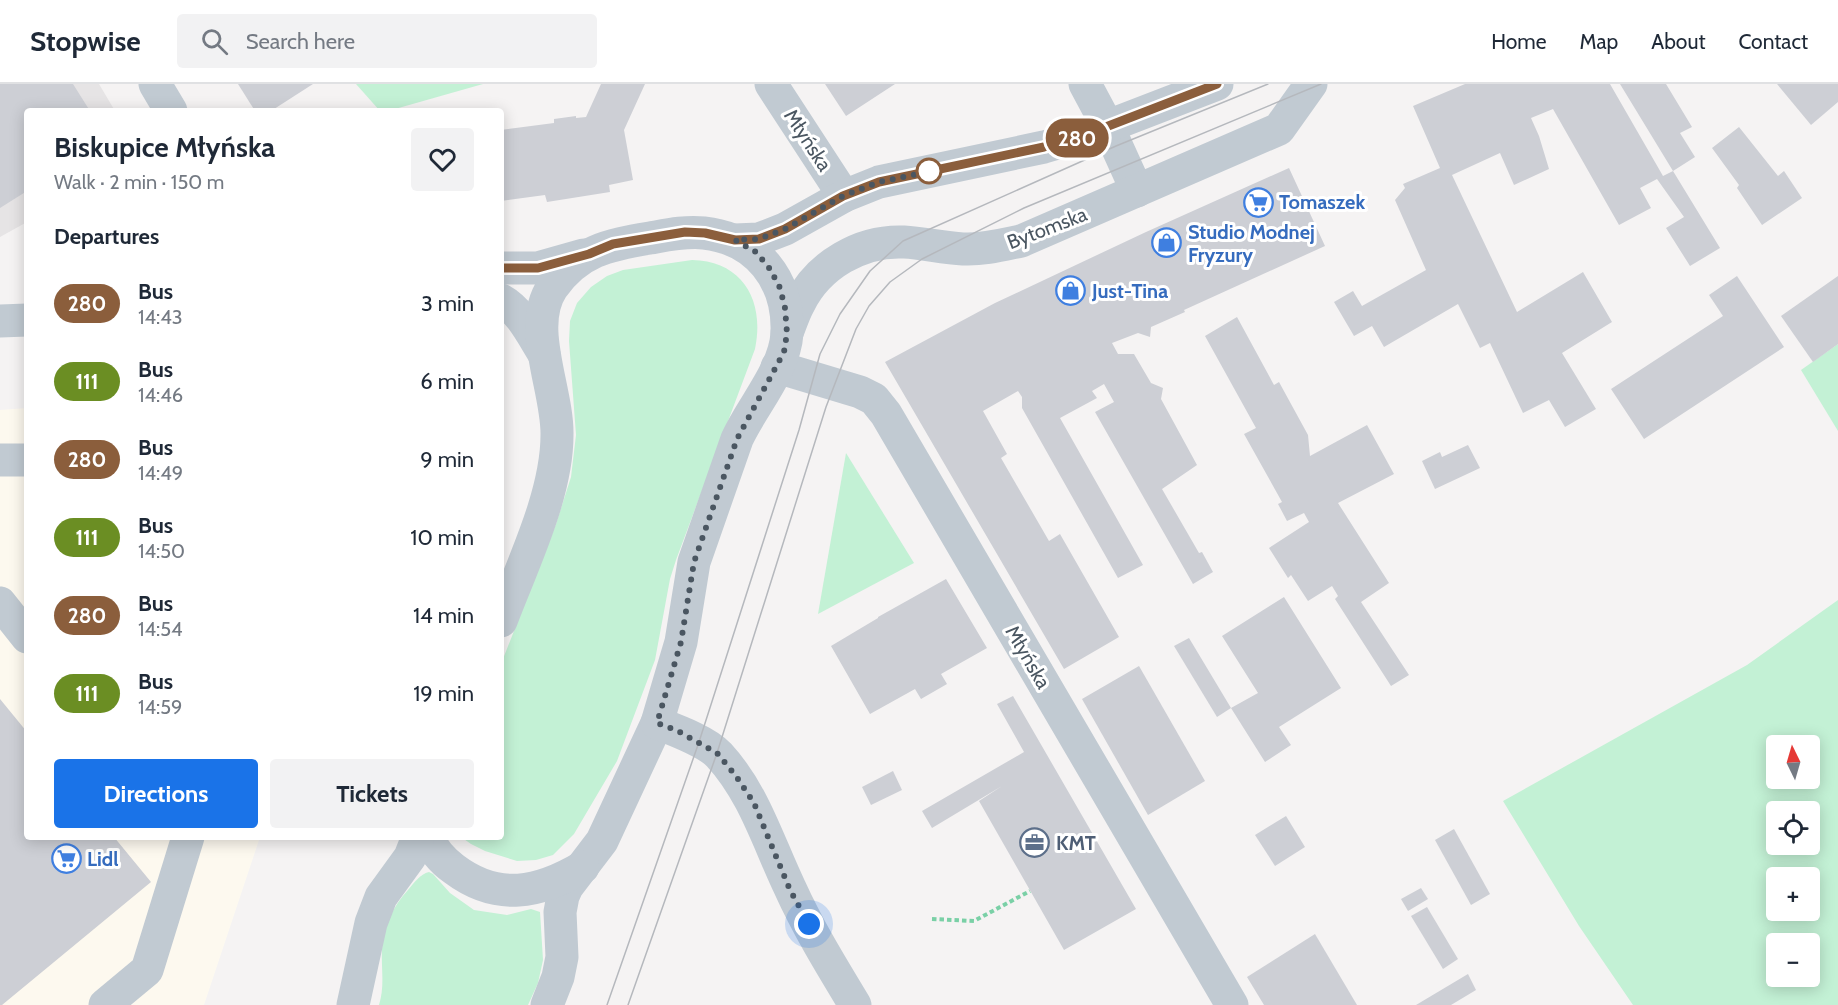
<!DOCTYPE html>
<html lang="en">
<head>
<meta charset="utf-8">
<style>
	:root { --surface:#fff; --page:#f2f2f3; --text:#1f2937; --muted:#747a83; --line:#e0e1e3; --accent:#1a73e8 }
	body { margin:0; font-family:Cabin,sans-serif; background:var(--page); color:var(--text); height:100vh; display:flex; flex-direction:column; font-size:22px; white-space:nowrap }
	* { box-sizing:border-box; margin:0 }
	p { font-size:20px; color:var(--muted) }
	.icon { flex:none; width:33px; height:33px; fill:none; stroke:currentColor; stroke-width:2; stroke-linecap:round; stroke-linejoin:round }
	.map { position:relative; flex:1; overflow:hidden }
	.drawer { position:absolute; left:24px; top:24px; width:480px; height:732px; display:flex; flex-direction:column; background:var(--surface); border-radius:6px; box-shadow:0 3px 15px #0003 }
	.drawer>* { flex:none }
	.badge { padding:0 12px; border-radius:20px; font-size:21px; line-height:39px }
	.needle { width:39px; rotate:355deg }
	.buttons { position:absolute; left:1766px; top:651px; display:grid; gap:12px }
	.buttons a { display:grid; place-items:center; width:54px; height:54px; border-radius:6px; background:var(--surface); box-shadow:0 3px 15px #0003; font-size:30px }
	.you { position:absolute; width:30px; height:30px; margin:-15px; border:4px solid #fff; border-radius:50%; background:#1a73e8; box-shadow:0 0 0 9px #1a73e833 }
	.map>.badge { position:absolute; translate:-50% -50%; box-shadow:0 0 0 3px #fff }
	h2 { padding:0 30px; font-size:22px; line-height:54px }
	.round { display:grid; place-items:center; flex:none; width:63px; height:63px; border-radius:6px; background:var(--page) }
	.head { display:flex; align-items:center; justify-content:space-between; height:102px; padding:0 30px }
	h1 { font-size:28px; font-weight:700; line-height:45px }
	.primary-button { display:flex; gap:12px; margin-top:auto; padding:12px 30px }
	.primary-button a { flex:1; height:69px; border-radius:6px; background:var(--accent); color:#fff; font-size:24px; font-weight:700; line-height:69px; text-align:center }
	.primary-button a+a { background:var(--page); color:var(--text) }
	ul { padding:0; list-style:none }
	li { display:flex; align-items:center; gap:18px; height:78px; padding:0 30px }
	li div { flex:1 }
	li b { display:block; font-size:22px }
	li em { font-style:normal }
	li .badge { min-width:66px; font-weight:700; text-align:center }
	header { display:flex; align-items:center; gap:36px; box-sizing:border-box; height:84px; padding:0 30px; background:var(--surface); border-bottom:2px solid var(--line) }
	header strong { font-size:28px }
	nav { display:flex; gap:33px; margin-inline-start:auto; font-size:21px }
	.search { width:420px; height:54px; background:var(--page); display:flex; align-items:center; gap:15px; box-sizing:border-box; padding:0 21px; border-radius:6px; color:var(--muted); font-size:22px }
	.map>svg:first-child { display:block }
</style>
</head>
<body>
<header>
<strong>Stopwise</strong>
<div class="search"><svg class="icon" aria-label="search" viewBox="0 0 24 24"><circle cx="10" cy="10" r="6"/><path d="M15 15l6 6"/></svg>Search here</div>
<nav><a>Home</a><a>Map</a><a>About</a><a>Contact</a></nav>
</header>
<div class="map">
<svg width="1838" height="921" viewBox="0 0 1838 921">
	<rect width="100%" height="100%" fill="#f5f3f3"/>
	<!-- commercial -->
	<path fill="#fdf9ef" d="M27,324V753H260L204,921H0V326Z"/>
	<!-- education -->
	<path fill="#e6e4e5" d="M0,0H99L115,27H27V138L0,153Z"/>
	<!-- green -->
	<g fill="#c3f1d5" fill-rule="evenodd">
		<path d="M356,0H483L388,27H380Z"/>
		<path d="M692,176C743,177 765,217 755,265L676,476L670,495L655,576L617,677L574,750L553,771L536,776L517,777L485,767L471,760L461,753H501V580L556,440L571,393L576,351L569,257L570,237L577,219L591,203L607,192L623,186Z"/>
		<path d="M1838,260V347L1801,286Z"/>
		<path d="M846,369L914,479L818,530Z"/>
		<path d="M1838,516V921H1633L1579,842L1503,717L1747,581ZM1776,662H1809V694H1776ZM1776,728H1809V760H1776ZM1776,794H1809V826H1776ZM1776,860H1809V892H1776Z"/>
		<path d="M429,788L433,790L450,809L474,826L507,831L531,825L540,828L543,876L538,899L528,921H379C385,902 381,885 382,865C383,843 393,822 408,806C414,799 420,790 429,788Z"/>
	</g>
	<!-- building -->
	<g fill="#cdcfd5">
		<path d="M0,0H73L90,27H27V107L0,124Z"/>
		<path d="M238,0H313L271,27H255Z"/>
		<path d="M601,0H645L624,46L633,96L609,101L610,108L547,118L545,111L501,117V46L554,39V35L576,32V34L586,33Z"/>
		<path d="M825,0H895L846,32Z"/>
		<path d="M1465,0H1610L1663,92L1673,87L1720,164L1690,182L1666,144L1684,133L1657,95L1640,104L1651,124L1619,141L1553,25L1531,34L1539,52L1549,85L1514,101L1500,69L1452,91L1517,228L1583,188L1612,238L1562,269L1596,325L1565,343L1549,316L1523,329L1490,259L1480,264L1458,220L1384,263L1372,242L1354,252L1334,218L1353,207L1362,222L1426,186L1395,116L1405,104L1403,100L1440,84L1413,22Z"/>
		<path d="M1620,0H1666L1692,43L1680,49L1695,73L1673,87Z"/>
		<path d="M1777,0H1838V18L1811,41Z"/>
		<path d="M1739,43L1778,92L1784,87L1802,114L1762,141L1737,104L1739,101L1712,64Z"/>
		<path d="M1289,84L1325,162L1184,226L1185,228L1151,243L1150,253L1138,249L1112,259L1118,270H1134L1151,299L1163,304L1161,315L1197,381L1162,405L1199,469L1202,468L1213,488L1193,500L1095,328L1114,318L1104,300L1092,307L1097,314L1060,334L1143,481L1118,494L1022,324V313L1018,307L983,327L1007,370L1001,374L1049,457L1060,450L1119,553L1064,585L885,278L995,219L1146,148Z"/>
		<path d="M1737,192L1784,263L1644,355L1611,305L1723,232L1709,211Z"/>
		<path d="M1838,192V260L1813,278L1781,232Z"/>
		<path d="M1237,233L1274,301L1279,298L1308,351L1310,372L1367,341L1394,390L1338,419L1389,499L1361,518L1409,591L1391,602L1335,515L1338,512L1332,502L1308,517L1291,491L1288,494L1269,464L1309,438L1304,429L1287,437L1278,420L1282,418L1244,350L1256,344L1205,252Z"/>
		<path d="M1468,361L1480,384L1435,405L1422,377L1440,368L1442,373Z"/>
		<path d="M946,495L987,564L941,590L947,600L921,615L915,605L870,630L831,562L878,534V533Z"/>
		<path d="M1284,513L1341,604L1279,643L1291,661L1265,678L1231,624L1258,609L1222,552Z"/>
		<path d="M1189,554L1231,624L1217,633L1174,562Z"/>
		<path d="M1139,582L1205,697L1148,731L1082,615Z"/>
		<path d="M1013,612L1136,825L1064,866L979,717L1002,702L932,744L922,727L1024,668L997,620Z"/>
		<path d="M0,615L27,648V753H114L151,798L2,921H0Z"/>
		<path d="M893,687L902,706L871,721L862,703Z"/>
		<path d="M1286,732L1305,763L1275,782L1255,751Z"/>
		<path d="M1454,745L1490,810L1471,821L1435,756Z"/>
		<path d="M1421,804L1428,815L1408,827L1401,815Z"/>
		<path d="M1427,823L1458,875L1443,885L1411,832Z"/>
		<path d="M1315,850L1357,921H1264L1247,893Z"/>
		<path d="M1468,890L1476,906L1451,921H1416Z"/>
	</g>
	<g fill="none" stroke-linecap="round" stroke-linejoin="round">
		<!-- path -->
		<path stroke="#7ad0a6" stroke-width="4" stroke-dasharray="4.5 3" stroke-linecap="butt" d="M932,835L974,837L1030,807"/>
		<!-- minor -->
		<g stroke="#c1cad2" stroke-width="33">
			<path d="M155,0L171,27"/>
			<path d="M771,0L844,112"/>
			<path d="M1085,0L1108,43L1137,107"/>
			<path d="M735,156L759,155L785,145L844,112L879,98L1044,63L1085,51L1217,0"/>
			<path d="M501,184H538L584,171"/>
			<path d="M501,216C521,227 532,251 544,270"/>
			<path d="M0,237L27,236"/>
			<path d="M787,249C791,239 794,229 799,220C818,181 861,156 904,158C923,159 943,164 963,165C983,166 1002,161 1021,157L1279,45L1311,0"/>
			<path d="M777,283L860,308L874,315L886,330L1232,921"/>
			<path d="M0,376H27"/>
			<path d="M0,519L27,553"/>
			<path d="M501,537C522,481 557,411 557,351C558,306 526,243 552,204C578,167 608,161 650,154C667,151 685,147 704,149C757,155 789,196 787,249C785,286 752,322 737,355L694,478L681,558L657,639L602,757L567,803L563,812L560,828L562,873L558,893L547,921"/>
			<path d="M657,639C675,646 706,657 719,671C754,709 768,758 790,804C808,844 832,883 855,921"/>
			<path d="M428,753C433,766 443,777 454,785C498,818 539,809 583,783"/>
			<path d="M105,921L147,886L188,753"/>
			<path d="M353,921L371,839L381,813L410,773L418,753"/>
		</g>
		<!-- tram -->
		<g stroke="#b5b8bd" stroke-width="1.5">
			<path d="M607,921L699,658L799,346L820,270L840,230L870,187L903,157L1116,62L1268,0"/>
			<path d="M628,921L717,669L826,323L856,245L869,222L890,198L922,175L1024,124L1321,0"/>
		</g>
	</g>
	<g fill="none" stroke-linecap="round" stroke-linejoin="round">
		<defs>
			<path id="line" d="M501,184H538L589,170L613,160L685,148L705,149L735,156L759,155L785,145L843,112L879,98L1044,63L1085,51L1217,0"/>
		</defs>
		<!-- line casing -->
		<use href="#line" stroke="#fff" stroke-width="14"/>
		<!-- line -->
		<use href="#line" stroke="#8b5e3c" stroke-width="9"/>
		<!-- walk -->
		<path stroke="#4a5661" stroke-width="6" stroke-dasharray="0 10.8" d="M809,840L790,806L754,719L736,692L717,669L676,646L657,639L681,558L694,478L737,355L784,268L787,249L785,224L780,204L770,185L756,168L735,156L759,155L785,145L843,112L879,98L937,86L929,87"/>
	</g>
	<!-- icons -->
	<defs>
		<symbol id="supermarket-ring" viewBox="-11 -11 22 22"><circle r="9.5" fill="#fff" stroke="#3f7fe0" stroke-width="1.5"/><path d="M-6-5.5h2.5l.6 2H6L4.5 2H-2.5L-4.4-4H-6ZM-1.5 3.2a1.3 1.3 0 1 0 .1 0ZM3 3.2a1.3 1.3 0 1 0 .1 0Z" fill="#3f7fe0"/></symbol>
		<symbol id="shop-ring" viewBox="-11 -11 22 22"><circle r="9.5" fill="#fff" stroke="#3f7fe0" stroke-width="1.5"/><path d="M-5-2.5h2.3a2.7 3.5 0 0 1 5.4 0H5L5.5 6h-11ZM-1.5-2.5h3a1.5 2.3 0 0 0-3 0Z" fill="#3f7fe0"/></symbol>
		<symbol id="office-ring" viewBox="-11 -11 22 22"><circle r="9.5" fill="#fff" stroke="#5c6f8a" stroke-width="1.5"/><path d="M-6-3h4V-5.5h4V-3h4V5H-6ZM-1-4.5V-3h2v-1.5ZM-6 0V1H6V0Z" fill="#5c6f8a"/></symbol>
	</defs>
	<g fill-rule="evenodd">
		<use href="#supermarket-ring" x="1242" y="102" width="33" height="33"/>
		<use href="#shop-ring" x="1150" y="142" width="33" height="33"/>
		<use href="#shop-ring" x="1054" y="190" width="33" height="33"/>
		<use href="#office-ring" x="1018" y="742" width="33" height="33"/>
		<use href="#supermarket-ring" x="50" y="758" width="33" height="33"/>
	</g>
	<!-- markers -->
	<circle fill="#fff" stroke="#8b5e3c" stroke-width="3" cx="929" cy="87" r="12"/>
	<g text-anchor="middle" stroke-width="6" stroke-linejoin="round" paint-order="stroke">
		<!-- street labels -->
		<g font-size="20" fill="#4a5661" stroke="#fff">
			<text transform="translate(808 56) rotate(57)" y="7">Młyńska</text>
			<text transform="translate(1047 144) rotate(-21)" y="7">Bytomska</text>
			<text transform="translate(1028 573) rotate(60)" y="7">Młyńska</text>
		</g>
		<!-- shop labels -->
		<g font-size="20" font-weight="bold" fill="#366cbe" stroke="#fff" text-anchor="start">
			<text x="1279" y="125">Tomaszek</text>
			<text x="1188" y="155">Studio Modnej<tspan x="1188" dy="23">Fryzury</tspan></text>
			<text x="1092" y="214">Just-Tina</text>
			<text x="87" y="782">Lidl</text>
		</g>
		<!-- service labels -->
		<g font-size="20" font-weight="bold" fill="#4e5e75" stroke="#fff" text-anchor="start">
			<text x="1056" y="766">KMT</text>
		</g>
	</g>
</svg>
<div class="buttons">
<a><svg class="needle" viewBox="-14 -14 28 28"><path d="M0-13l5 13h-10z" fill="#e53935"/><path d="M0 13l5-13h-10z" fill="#747a83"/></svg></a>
<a><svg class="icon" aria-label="locate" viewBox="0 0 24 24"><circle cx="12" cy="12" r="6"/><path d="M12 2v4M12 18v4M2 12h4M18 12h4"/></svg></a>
<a>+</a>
<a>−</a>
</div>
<div class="you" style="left:809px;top:840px"></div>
<b class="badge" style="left:1077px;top:54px;background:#8b5e3c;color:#fff">280</b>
<section class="drawer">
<div class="head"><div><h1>Biskupice Młyńska</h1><p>Walk · 2 min · 150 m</p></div><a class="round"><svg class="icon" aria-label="heart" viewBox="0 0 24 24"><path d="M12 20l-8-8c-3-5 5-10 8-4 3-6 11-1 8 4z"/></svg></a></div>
<h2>Departures</h2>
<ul>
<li><span class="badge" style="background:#8b5e3c;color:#fff">280</span><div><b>Bus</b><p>14:43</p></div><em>3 min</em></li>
<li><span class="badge" style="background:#6b8e23;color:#fff">111</span><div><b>Bus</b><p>14:46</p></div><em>6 min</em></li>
<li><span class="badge" style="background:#8b5e3c;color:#fff">280</span><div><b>Bus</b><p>14:49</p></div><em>9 min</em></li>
<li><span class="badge" style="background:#6b8e23;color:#fff">111</span><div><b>Bus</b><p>14:50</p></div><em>10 min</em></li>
<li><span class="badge" style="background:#8b5e3c;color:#fff">280</span><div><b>Bus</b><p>14:54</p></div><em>14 min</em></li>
<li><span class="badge" style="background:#6b8e23;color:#fff">111</span><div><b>Bus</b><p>14:59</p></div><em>19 min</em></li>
</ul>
<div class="primary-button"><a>Directions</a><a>Tickets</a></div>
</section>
</div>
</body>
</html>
